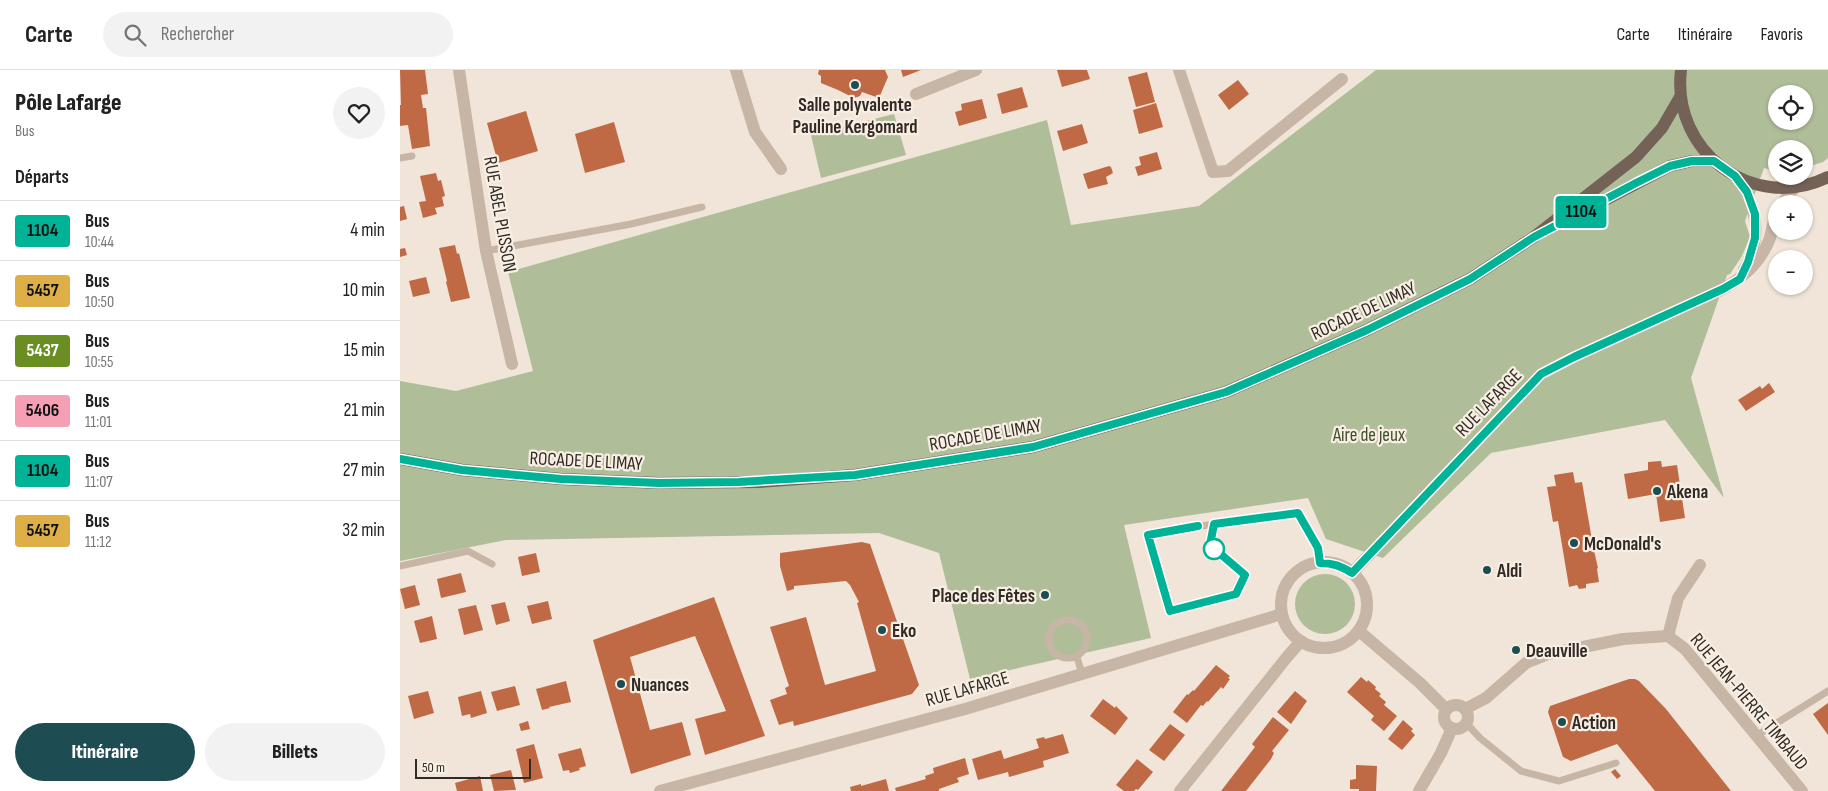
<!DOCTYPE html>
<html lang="fr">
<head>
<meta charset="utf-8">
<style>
	:root { --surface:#fff; --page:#f2f2f2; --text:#222; --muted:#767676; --line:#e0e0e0; --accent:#1d4c52 }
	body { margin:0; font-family:"Sofia Sans Condensed",sans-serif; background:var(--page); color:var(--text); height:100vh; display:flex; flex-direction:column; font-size:19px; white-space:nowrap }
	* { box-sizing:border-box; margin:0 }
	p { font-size:16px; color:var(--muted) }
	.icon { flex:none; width:28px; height:28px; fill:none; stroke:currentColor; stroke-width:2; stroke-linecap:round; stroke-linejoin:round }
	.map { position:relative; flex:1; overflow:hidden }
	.side { display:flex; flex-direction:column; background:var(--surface); width:400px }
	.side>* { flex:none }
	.badge { padding:0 10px; border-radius:4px; font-size:18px; line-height:32px }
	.buttons { position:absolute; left:1368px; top:15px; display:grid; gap:10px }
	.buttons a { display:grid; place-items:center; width:45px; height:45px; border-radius:50%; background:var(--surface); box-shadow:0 1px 4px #0004; font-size:25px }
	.scale { position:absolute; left:15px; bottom:12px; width:116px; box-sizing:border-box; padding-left:5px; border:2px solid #332a26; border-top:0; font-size:14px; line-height:18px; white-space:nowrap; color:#332a26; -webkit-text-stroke:4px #f8efe4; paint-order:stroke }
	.map>.badge { position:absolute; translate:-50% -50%; box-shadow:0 0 0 2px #fff }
	h2 { padding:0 15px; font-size:19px; line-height:45px }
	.round { display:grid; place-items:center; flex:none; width:52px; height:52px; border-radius:26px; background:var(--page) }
	.overview { display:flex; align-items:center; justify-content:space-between; height:85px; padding:0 15px }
	h1 { font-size:24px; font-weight:800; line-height:38px }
	.cta { display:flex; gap:10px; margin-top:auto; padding:10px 15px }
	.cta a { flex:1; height:58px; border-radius:30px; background:var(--accent); color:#fff; font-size:20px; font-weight:800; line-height:58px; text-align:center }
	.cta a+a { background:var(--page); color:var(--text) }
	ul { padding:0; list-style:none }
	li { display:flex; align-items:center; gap:15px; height:60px; padding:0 15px; border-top:1px solid var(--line) }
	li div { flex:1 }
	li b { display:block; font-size:19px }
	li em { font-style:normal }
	li .badge { min-width:55px; font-weight:700; text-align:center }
	header { display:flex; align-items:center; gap:30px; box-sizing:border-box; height:70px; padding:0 25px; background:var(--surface); border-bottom:1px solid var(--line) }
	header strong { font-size:24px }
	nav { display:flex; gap:28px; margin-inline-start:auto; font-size:18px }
	.search { width:350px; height:45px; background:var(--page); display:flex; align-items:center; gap:12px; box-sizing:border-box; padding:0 18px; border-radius:28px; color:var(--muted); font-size:19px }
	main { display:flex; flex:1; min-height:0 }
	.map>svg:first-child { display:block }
</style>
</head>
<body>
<header>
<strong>Carte</strong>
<div class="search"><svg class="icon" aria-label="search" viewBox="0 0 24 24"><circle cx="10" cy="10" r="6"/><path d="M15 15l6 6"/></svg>Rechercher</div>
<nav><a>Carte</a><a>Itinéraire</a><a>Favoris</a></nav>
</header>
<main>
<section class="side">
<div class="overview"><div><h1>Pôle Lafarge</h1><p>Bus</p></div><a class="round"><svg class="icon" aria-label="heart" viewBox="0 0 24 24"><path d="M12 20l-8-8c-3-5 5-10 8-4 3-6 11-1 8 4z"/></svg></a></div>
<h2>Départs</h2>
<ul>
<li><span class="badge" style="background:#00b397;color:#111">1104</span><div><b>Bus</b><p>10:44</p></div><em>4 min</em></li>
<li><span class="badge" style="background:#dfaf47;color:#111">5457</span><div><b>Bus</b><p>10:50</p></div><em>10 min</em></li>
<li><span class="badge" style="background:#6b8e23;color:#fff">5437</span><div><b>Bus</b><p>10:55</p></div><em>15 min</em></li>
<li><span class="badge" style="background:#f49fb3;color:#111">5406</span><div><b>Bus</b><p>11:01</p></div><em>21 min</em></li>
<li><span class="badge" style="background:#00b397;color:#111">1104</span><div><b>Bus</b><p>11:07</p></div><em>27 min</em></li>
<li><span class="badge" style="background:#dfaf47;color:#111">5457</span><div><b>Bus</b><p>11:12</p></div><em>32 min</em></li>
</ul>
<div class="cta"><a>Itinéraire</a><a>Billets</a></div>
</section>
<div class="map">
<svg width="1428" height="721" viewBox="0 0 1428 721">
	<rect width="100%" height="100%" fill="#f0e5d8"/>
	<!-- green -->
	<g fill="#b0bd99" fill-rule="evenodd">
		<path d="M976,0H1428V88L1423,92L1404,98V79H1376V101L1364,98L1345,151L1350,167L1342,186L1330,204L1327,205L1291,308L1324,428L1265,350L1091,383L983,488L926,469L908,428L724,455L751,568L570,609L539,483L479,463L106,470L0,491V311L56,321L133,301L108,202L647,50L671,155L799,136ZM1376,24H1404V51H1376Z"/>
		<path d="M494,44L506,85L421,108L411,65Z"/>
		<circle cx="925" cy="534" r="30"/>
	</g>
	<!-- building -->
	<g fill="#c06945">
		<path d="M0,0H25L28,24L21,25L23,38H26L30,76L12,79L8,55L0,56V35H1Z"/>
		<path d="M419,0H485L488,7L479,28L462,22L460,26L454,28L438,20L421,13V6L418,4Z"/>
		<path d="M501,0H521L503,7Z"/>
		<path d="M657,0H687L690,9L662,17Z"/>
		<path d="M747,2L755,32L736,37L728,7Z"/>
		<path d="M838,10L849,24L829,40L818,25Z"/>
		<path d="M622,17L628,37L602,44L597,24Z"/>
		<path d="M582,29L587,48L559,56L555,42L562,40L561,34Z"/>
		<path d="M756,33L763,57L739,64L733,40Z"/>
		<path d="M126,41L138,81L98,93L87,53Z"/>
		<path d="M214,52L225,92L185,103L175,64Z"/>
		<path d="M682,54L688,73L663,81L657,61Z"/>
		<path d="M757,82L762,99L738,106L735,97L741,95L739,87Z"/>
		<path d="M709,96L711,97L713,103L706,107L708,114L688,119L683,104Z"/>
		<path d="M36,103L38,111L41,110L45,126L42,127L44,136L35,138L37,144L23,148L19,132L26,131L20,106Z"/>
		<path d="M4,136L7,149L0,151V137Z"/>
		<path d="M55,175L57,184L59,183L70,228L51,232L46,212L47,211L39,178Z"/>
		<path d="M5,178L7,185L0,187V179Z"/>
		<path d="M26,207L30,223L13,227L9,211Z"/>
		<path d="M1369,313L1375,322L1346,341L1338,330L1360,316L1362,319Z"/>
		<path d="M1261,391L1262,397L1277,395L1285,448L1260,452L1256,424L1228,429L1224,404L1248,400V392Z"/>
		<path d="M1173,402L1175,413L1182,412L1192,470L1195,475L1193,476L1198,498L1197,499L1199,512L1186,514V518L1179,519L1177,515L1169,517L1158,451L1153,452L1147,417L1156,416L1154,405Z"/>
		<path d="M462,472L470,474L519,615L512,624L394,656L393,651L379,655L370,630L387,624L385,618L389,616L370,557L406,547L425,615L476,601L457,533L459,532L450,515L446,511L394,516V519L387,521L380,496V483Z"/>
		<path d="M136,483L140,502L122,506L118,487Z"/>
		<path d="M61,503L66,522L41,528L37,509Z"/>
		<path d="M15,515L20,535L5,539L0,519Z"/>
		<path d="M314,527L365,666L305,685L295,649L326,641L295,566L230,587L250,660L282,652L291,685L231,704L193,570Z"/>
		<path d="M148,531L152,549L132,554L127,536Z"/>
		<path d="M105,532L110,551L96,555L91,535Z"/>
		<path d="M76,535L83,560L64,565L58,539Z"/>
		<path d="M32,546L37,569L20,573L14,551Z"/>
		<path d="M1120,575L1121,582L1112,584L1111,577Z"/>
		<path d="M816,595L830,606L828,608L830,609L823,619L821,617L808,632L807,631L803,636L801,635L787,653L773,642L787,624L788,625L793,620L794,621Z"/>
		<path d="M961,607L967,612L968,610L976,617L975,619L981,624L979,626L986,632L984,635L997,646L984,661L971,650L974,646L947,622Z"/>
		<path d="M1229,609H1235L1239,611L1266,639L1331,721H1255L1217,674L1171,691L1163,687L1148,642L1150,636Z"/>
		<path d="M166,611L171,632L149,637L150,638L142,640L136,619Z"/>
		<path d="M115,616L120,635L97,641L91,622Z"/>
		<path d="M28,621L34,643L14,649L8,626Z"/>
		<path d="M81,621L87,643L71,648L70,644L62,646L58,627Z"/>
		<path d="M895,621L907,631L891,654L877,642Z"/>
		<path d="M703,629L715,638L716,636L728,648L715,665L690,646Z"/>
		<path d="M1428,633V665L1413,644Z"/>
		<path d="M873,647L889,660L872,681L874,683L871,689L846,721H821L855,677L852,674Z"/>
		<path d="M1003,650L1013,659L1011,661L1015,665L1002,680L988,669Z"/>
		<path d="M128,651L130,659L121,661L119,654Z"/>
		<path d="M770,654L785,665L764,691L749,680Z"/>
		<path d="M663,664L669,683L643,691L644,697L609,707L608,702L578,710L572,689L601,680L604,689L639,678L636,669L644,667L645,669Z"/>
		<path d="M134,674L143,708L124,713L116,679Z"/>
		<path d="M181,678L186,696L179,698L180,700L170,703L169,700L163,701L158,684Z"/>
		<path d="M565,688L569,704L557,708L559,712L539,719V721H496L495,718L526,709L525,706L534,703L533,698Z"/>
		<path d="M737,689L753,702L738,720L736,719L734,721H724L716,715Z"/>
		<path d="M956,695L977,696L976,721H959V719H950V710L956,709Z"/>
		<path d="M1215,699L1221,706L1217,709L1211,702Z"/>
		<path d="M111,700L116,720L94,721L90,705Z"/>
		<path d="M80,706L83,721H57L55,713Z"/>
		<path d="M486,709L489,721H451L450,717L461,714V716Z"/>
	</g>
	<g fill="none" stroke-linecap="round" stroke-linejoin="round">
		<!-- service -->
		<g stroke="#c7b6a5" stroke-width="7">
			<path d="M0,88L12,86"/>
			<path d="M86,181L231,154L302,137"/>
			<path d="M814,454L810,475L845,505L836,524L770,541L748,465L814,454L898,443L918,478L920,493"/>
			<path d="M0,496L68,481L92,494"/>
			<circle cx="668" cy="569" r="19"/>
			<path d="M677,587L682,604"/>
			<path d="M1066,653L1080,668L1121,701L1159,711L1216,693"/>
			<path d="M1356,666L1428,621"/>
		</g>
		<!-- minor -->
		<g stroke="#c7b6a5" stroke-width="12">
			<path d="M59,0L86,181L112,294"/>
			<path d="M336,0L355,62L381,99"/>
			<path d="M779,0L813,102L828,101L942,9"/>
			<path d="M516,24L576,0"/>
			<path d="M1335,106C1358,136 1363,166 1344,200"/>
			<path d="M1382,134L1395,117"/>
			<circle cx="924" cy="535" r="43"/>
			<path d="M952,503L1141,304L1174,287L1323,219C1345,206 1361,192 1370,168C1372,160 1373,152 1376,145"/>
			<path d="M959,561L1020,613L1046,639"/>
			<path d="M1268,566L1278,528L1300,495"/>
			<circle cx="1056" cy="647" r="12"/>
			<path d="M1065,639L1086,628L1126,593L1148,584L1223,569L1268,566L1285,579L1402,721"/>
			<path d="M260,721L565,639L882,544"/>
			<path d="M780,721L887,587L901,571"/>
			<path d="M1019,721L1041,683L1052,658"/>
		</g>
		<!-- primary -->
		<g stroke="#746257" stroke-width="12">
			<path d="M1281,0C1271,81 1353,144 1428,107"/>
			<path d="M1165,151L1270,96L1292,91H1314"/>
			<path d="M0,389L62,400L161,409L259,413L359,412L455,405L633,377L826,322L967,260L1070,209L1134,167L1236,87L1262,58L1280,27"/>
		</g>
	</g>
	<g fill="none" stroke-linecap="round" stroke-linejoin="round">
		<defs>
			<path id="line" d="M0,389L62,400L161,409L259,413L339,412L455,405L633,377L826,322L967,260L1036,226L1070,209L1134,167L1236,113L1270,96L1292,91H1314L1335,106L1347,122L1355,144V168L1348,192L1340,209L1323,219L1174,287L1141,304L952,503C941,496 933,493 920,493L918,478L898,443L814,454L810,475L845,505L836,524L770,541L748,465L798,456"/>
		</defs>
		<!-- line casing -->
		<use href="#line" stroke="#fff" stroke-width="11"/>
		<!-- line -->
		<use href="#line" stroke="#00b397" stroke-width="8"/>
	</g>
	<!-- markers -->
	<g fill="#1d4c52" stroke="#f8efe4" stroke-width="2">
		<circle cx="455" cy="15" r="5"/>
		<circle cx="1257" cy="421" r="5"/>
		<circle cx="1174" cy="473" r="5"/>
		<circle cx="1087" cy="500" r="5"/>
		<circle cx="645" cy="525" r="5"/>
		<circle cx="482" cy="560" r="5"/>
		<circle cx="1116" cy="580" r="5"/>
		<circle cx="221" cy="614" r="5"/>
		<circle cx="1162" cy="652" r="5"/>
	</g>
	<circle fill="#fff" stroke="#00b397" stroke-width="2.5" cx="814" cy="479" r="10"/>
	<g text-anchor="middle" stroke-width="4.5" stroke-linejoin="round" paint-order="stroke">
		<!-- poi labels -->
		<g font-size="19" font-weight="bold" fill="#332a26" stroke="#f8efe4" text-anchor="start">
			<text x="455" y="41" text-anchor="middle">Salle polyvalente<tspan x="455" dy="22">Pauline Kergomard</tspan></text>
			<text x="1267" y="428">Akena</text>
			<text x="1184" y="480">McDonald's</text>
			<text x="1097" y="507">Aldi</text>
			<text x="635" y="532" text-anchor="end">Place des Fêtes</text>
			<text x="492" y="567">Eko</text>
			<text x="1126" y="587">Deauville</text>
			<text x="231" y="621">Nuances</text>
			<text x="1172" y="659">Action</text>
		</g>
		<!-- street labels -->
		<g font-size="19" fill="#332a26" stroke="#f8efe4">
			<text transform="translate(101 144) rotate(80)" y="7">RUE ABEL PLISSON</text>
			<text transform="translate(963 240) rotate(-25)" y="7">ROCADE DE LIMAY</text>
			<text transform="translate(1088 332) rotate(-46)" y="7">RUE LAFARGE</text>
			<text transform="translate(585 364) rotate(-10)" y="7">ROCADE DE LIMAY</text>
			<text transform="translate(186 390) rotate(3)" y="7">ROCADE DE LIMAY</text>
			<text transform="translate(567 618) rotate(-16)" y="7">RUE LAFARGE</text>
			<text transform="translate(1350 631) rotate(50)" y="7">RUE JEAN-PIERRE TIMBAUD</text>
		</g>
		<!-- park labels -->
		<g font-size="19" fill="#40502b" stroke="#f8efe4">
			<text x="969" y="371">Aire de jeux</text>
		</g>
	</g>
</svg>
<div class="buttons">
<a><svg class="icon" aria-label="locate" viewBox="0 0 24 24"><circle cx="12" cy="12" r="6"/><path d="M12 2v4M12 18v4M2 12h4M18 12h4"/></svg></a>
<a><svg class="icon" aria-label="layers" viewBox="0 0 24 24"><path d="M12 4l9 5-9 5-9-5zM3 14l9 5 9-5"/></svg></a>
<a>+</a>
<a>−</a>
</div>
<div class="scale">50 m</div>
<b class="badge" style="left:1181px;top:142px;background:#00b397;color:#111">1104</b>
</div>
</main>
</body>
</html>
